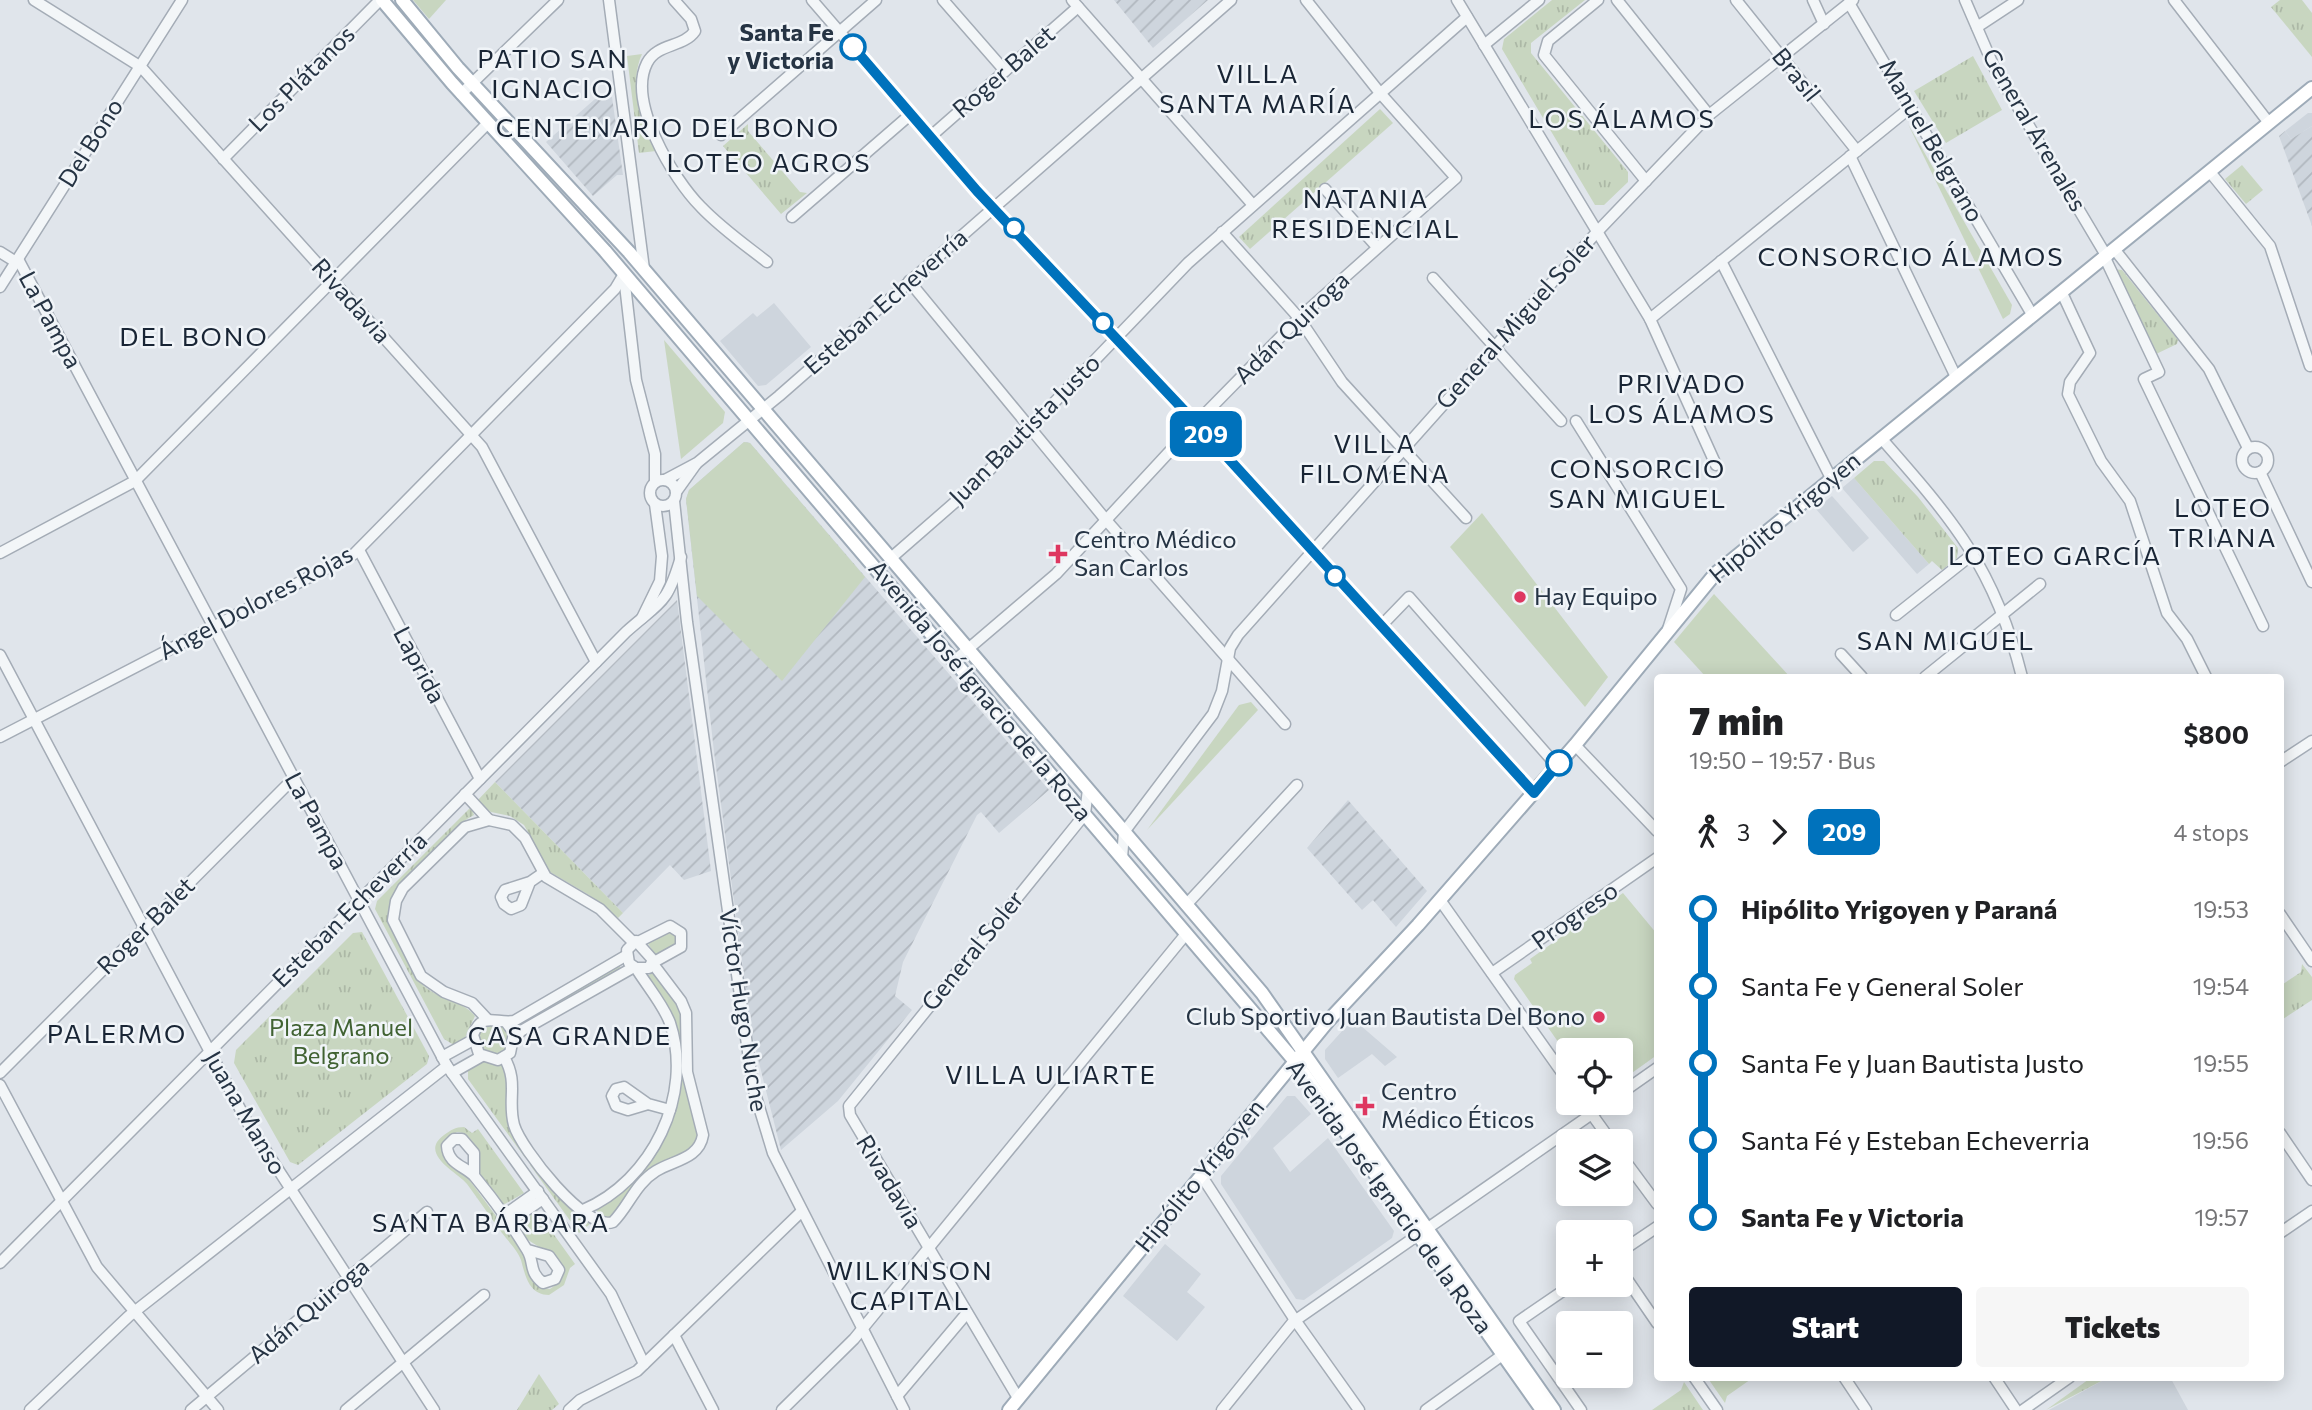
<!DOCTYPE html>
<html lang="en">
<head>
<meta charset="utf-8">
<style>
	:root { --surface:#fff; --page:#f6f6f6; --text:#202124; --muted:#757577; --accent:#111827 }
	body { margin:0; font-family:Commissioner,sans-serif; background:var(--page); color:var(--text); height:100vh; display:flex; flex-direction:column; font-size:26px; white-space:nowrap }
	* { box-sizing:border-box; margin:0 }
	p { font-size:23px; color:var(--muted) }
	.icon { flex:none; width:38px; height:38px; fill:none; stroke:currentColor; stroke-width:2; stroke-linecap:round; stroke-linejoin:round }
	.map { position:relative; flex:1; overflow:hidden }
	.panel { position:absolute; left:1654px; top:674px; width:630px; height:707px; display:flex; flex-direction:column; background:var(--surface); border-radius:7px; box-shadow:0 4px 18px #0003 }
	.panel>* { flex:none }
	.badge { padding:0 14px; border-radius:10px; font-size:24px; line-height:46px }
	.controls { position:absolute; left:1556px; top:1038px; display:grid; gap:14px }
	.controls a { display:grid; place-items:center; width:77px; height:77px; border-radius:7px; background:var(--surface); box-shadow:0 4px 18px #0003; font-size:35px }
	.map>.badge { position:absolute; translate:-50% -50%; box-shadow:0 0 0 4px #fff }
	.legs { display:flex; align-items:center; gap:10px; height:77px; padding:0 35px; font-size:23px }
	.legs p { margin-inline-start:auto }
	.summary { display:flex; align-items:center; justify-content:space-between; height:119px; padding:0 35px }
	h1 { font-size:38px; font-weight:800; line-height:52px }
	.cta { display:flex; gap:14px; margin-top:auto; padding:14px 35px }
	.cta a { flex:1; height:80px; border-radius:7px; background:var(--accent); color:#fff; font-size:28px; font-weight:800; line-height:80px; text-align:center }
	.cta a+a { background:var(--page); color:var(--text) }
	ul { padding:0 35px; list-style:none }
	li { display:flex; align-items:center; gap:24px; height:77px; font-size:26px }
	li i { display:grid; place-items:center; width:10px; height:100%; margin:0 9px; background:currentColor }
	li i::after { content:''; width:18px; height:18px; margin:-9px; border:5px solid; border-radius:50%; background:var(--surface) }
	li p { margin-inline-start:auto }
	li:first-child i { background:linear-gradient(#0000 50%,currentColor 0) }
	li:last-child i { background:linear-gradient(currentColor 50%,#0000 0) }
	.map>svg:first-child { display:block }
</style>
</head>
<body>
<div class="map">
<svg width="2312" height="1410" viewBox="0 0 2312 1410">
	<defs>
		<pattern id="industrial-furrows" width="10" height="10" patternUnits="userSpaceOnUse" patternTransform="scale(1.75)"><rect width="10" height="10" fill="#ced5dd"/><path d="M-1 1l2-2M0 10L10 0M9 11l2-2" fill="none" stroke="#b1b7bf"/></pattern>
		<pattern id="park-tufts" width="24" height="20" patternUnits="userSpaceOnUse" patternTransform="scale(1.75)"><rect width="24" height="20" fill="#c8d6c0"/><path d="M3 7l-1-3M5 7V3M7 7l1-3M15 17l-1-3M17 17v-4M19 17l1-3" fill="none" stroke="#acb8a6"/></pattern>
	</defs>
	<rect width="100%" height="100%" fill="#e0e5eb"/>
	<!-- built -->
	<g fill="#ced5dd">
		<path d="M2308,113H2312V126L2291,139L2285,131Z"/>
		<path d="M774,303L811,347L766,385L758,386L720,341L753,313L757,317Z"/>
		<path d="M1854,478L1929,564L1917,574L1842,488Z"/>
		<path d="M1832,496L1869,538L1853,552L1816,509Z"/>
		<path d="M1353,1019L1397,1057L1385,1066L1372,1054L1338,1078L1325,1059V1050Z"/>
		<path d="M1287,1096H1295L1311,1114L1273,1148L1290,1172L1328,1138L1394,1231L1392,1238L1304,1300L1296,1299L1221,1184V1176Z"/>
		<path d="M1165,1244L1201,1274L1187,1292L1205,1307L1177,1341L1123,1296Z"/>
		<path d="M2109,1377H2170L2188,1410H2049Z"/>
	</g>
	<!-- industrial -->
	<g fill="url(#industrial-furrows)">
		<path d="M1114,0H1208L1153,48Z"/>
		<path d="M612,97L623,175H617L593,196L546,142L595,99Z"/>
		<path d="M2312,126V226L2279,136L2285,131L2291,139Z"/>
		<path d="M744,442L750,443L1049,790L999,833L981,812L977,815L903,962L895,996L912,1010L838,1101L781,1150L752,1035L714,752L686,499L689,490Z"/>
		<path d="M677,600L711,871L684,880L670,865L623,913L495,782Z"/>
		<path d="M1348,800L1427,891L1396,927L1373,900L1362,910L1307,848Z"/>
	</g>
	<!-- grass -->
	<g fill="#c8d6c0">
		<path d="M413,0H446L429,19Z"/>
		<path d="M1908,124L2012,305L2010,314L2003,319Z"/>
		<path d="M664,340L725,412L723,423L681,459Z"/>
		<path d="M744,442L750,443L865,577L782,681L697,596L686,499L689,490Z"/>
		<path d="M1482,513L1608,677L1585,707L1450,547Z"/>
		<path d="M1714,594L1780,666L1790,677H1706L1674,642Z"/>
		<path d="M1251,702L1258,710L1147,830L1239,705Z"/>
		<path d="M1623,893L1657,934V1055L1622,1080L1620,1050H1568V1056L1514,979L1515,975L1532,963L1530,959Z"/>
		<path d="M670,931L676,936V945L657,958L647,942Z"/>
		<path d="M619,966L622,969L516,1028V1024Z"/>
		<path d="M655,971L682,1010L700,1137L692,1150L636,1183L610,1219L598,1215L596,1208L624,1186L672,1118L674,1027L646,977Z"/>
		<circle cx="494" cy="1039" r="16"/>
	</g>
	<!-- park -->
	<g fill="url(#park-tufts)">
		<path d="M1552,0H1585L1531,43V53L1628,172V182L1604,205H1595L1502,49L1504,39Z"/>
		<path d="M2280,0H2302L2312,13V57L2271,7Z"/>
		<path d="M642,54C628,84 642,123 656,151L639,153L627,56Z"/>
		<path d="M1973,56L2002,110L1946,143L1914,91Z"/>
		<path d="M1380,109L1393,123L1250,249L1239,237Z"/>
		<path d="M748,124V131L800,192L807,193L781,214L723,146Z"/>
		<path d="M2242,165L2263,190L2246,204L2225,179Z"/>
		<path d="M2113,269L2122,270L2178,340L2177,344L2154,355Z"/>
		<path d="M1874,461H1884L1918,497L1958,548L1957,558L1942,570L1932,561L1929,564L1854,478Z"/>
		<path d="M495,782L623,913L618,918L589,895L550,872L524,825L510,816L491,812L477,801Z"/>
		<path d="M471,807L474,815C456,824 443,840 430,854C396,887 377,903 402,950C408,961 413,973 421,983C436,1000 460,998 475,1016L465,1038L454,1045L444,1039L375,909L377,901Z"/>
		<path d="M362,932L429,1056L427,1064L298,1165L290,1162L234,1063L236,1050L353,933Z"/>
		<path d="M2302,964L2312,977V1000L2280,1021V986L2301,972Z"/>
		<path d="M482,1061L503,1064L509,1093L507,1119L526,1159L468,1079V1069Z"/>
		<path d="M464,1127L472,1133L478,1129L524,1193L503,1205C495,1196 483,1185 480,1173C475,1155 482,1148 464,1133L457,1132L445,1141L442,1153L453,1168L468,1178L524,1254L527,1269L539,1287L550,1289L561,1281L565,1272C556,1249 533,1249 519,1231L521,1221L537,1211L575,1264L570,1268L564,1285L549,1295C529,1295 525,1275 521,1260C518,1251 508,1241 502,1233C490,1217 479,1200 467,1184C457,1172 418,1154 444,1135C451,1130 455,1127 464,1127Z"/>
		<path d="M534,1162L564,1203L590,1224L579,1233L530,1165Z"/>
		<path d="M539,1374L559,1404L552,1410H517Z"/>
		<path d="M1707,1377H1754L1727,1396L1725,1403Z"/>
		<path d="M2092,1377H2109L2046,1410Z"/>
		<path d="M1684,1382L1703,1410H1652L1681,1390Z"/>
	</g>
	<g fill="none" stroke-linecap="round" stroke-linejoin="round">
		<defs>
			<g id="minor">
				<path d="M34,0L141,67L482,447L596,662"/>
				<path d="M609,0L644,269"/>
				<path d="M674,0L691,19L695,31C683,48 657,43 647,63C627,102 673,179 701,207C721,228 744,244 767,262"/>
				<path d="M812,0L977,191L1196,423L1534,793"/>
				<path d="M943,0L1005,71"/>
				<path d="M1072,0L1253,205"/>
				<path d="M1457,0L1650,319L1716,465"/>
				<path d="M1598,0L1548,41L1544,55L1646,181"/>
				<path d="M1617,0L1709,115"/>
				<path d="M1736,0L1857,151"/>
				<path d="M1813,0L1824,24"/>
				<path d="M1965,0L1994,67L2107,257"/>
				<path d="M2174,0L2269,123"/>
				<path d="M1849,3L2033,316"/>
				<path d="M1977,27L2018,0"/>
				<path d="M1484,45L1539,0"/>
				<path d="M461,94L558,0"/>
				<path d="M721,135L876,0"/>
				<path d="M930,137L1078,7"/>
				<path d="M1850,156L1956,377"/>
				<path d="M223,159L380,0"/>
				<path d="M2210,172L2270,246L2310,366"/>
				<path d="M1325,189L1377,247"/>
				<path d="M792,217L911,114"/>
				<path d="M1222,232L1299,318L1342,382L1466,518"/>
				<path d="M2115,250L2209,369L2248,448"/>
				<path d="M0,252L16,262"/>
				<path d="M2105,258L2159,372L2144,379L2263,626"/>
				<path d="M18,259L447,1066L611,1294L644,1364"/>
				<path d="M1721,261L1831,478"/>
				<path d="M624,276L636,380L655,454V482"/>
				<path d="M1433,278L1561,421"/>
				<path d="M909,281L1106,520L1285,724"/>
				<path d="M0,287L182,0"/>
				<path d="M2062,293L2090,353L2070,382L2068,394L2101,461L2130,501L2167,613L2187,639L2206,677"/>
				<path d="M1650,319L1911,107"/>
				<path d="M1576,421L1681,589L1668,629"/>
				<path d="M1881,438C1953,520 1995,568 2022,677"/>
				<circle cx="2255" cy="460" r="13"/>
				<path d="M2260,472L2312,582"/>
				<circle cx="663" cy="493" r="13"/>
				<path d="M665,480L697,463L779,396L1231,0"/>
				<path d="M676,492L696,464"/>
				<path d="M674,501L687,622L753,1087L773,1153L904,1410"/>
				<path d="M359,550L480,779"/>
				<path d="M0,553L135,481L488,123"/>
				<path d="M891,558L977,483L1188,263L1467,17"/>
				<path d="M1896,615L1974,553"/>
				<path d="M642,618L660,581L662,556L655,504"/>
				<path d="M1381,626L1409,597L1557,766"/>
				<path d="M1841,654L1862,677"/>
				<path d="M0,655L246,1120L434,1410"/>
				<path d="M954,661L1056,574L1196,423L1299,318L1456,178L1380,93L1306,0"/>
				<path d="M1925,677L2040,584"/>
				<path d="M0,737L354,554L615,289L624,274"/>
				<path d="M1575,745L1657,831"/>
				<path d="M2280,762L2312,741"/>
				<path d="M465,794L489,820"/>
				<path d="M1122,858L1124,832L1213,714L1222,691L1230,648L1238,635L1597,232L1709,115L1853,0"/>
				<path d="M530,882L521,905L511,909L504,904L501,897L505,890L530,882L543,873"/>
				<path d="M1440,900L1568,1081"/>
				<path d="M1186,905L1297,785"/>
				<path d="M2280,914L2312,961"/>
				<path d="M636,941L653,960L649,968H636L629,963L627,950Z"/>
				<path d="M638,942L670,926L681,933V947L654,962"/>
				<path d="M1492,973L1657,858"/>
				<path d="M487,1019L472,1003L444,992L421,976L393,920L396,901L403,888L465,827L489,820L512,825L525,838L546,877L600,909L633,942"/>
				<path d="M506,1022L514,1033L510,1053L498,1060L479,1054L473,1035C482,1011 496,1024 514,1021L627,955"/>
				<path d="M515,1038L521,1031L634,967"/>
				<path d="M442,1057L473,1040"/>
				<path d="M504,1057C519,1083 507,1099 514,1125C521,1149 586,1232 613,1222C629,1206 635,1184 656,1171C674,1160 699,1159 703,1135L687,1072L686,1013L681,1001L653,964"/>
				<path d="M0,1073L293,779"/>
				<path d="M452,1073L482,1056"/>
				<path d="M0,1085L97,1267L218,1410"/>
				<path d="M1620,1094L1657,1068"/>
				<path d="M1583,1102L1611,1141"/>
				<path d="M648,1104L628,1110L616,1106L612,1096L616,1089L624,1087L648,1104L670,1110"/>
				<path d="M2280,1133L2312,1180"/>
				<path d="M1620,1154L1657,1204"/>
				<path d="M1201,1175L1295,1320L1359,1410"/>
				<path d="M474,1176V1153L462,1139H454L447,1146C448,1165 466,1166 475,1177C494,1200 512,1225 527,1250C535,1263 528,1271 543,1283L555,1279L559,1270L549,1256L528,1250"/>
				<path d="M583,1210C652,1181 694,1095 670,1023C663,1004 647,986 636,968"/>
				<path d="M503,1216L538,1191"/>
				<path d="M508,1223L543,1199"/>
				<path d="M2280,1233L2312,1211"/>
				<path d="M1620,1252L1657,1227"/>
				<path d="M0,1263L626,632C661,601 667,605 681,557"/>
				<path d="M1620,1269L1657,1323"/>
				<path d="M1573,1284L1519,1321L1581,1410"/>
				<path d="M674,1335L713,1410"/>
				<path d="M1694,1377L1717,1410"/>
				<path d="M1844,1377L1866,1410"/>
				<path d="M1994,1377L2016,1410"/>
				<path d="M897,1396L967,1313"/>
				<path d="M1018,1398L850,1115L849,1106L1085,814L1088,789"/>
				<path d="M30,1410L129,1316L447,1066"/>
				<path d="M191,1410L427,1212"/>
				<path d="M346,1410L484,1295"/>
				<path d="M569,1410L580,1400L637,1371L802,1211"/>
				<path d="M782,1410L854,1339L1186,934"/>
				<path d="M1222,1410L1293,1322L1609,1102"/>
				<path d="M1426,1410L1508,1351"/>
				<path d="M2023,1410L2070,1377"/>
			</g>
			<g id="major">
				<path d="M382,0L452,83L605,251L1298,1065L1542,1410"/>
				<path d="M402,0L458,68L629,252L1262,993L1554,1410"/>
				<path d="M1009,1410L1329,1020L1418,925L1575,745L1715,574L2312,88"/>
			</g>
		</defs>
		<!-- minor casing -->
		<use href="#minor" stroke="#a4acb6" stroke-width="13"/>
		<!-- major casing -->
		<use href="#major" stroke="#9eabb8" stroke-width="16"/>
		<!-- minor -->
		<use href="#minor" stroke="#f3f6f8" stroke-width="10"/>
		<!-- major -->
		<use href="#major" stroke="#fff" stroke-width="12"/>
	</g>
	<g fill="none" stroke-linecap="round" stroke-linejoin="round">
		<defs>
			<path id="line-1" d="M853,47L977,191L1196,423L1534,793L1559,763"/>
		</defs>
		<!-- line-1 casing -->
		<use href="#line-1" stroke="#fff" stroke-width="16"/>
		<!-- line-1 -->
		<use href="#line-1" stroke="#0072bc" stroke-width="10"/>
	</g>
	<!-- markers -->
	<g fill="#fff" stroke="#0072bc" stroke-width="3.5">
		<circle cx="853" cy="47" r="12"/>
		<circle cx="1014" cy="228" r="9"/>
		<circle cx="1103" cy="323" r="9"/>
		<circle cx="1335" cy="576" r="9"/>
		<circle cx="1559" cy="763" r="12"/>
	</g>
	<g fill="#de3760" stroke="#f0f4f8" stroke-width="2.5">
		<path d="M1054.5 543.5h7v7h7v7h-7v7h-7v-7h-7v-7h7z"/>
		<circle cx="1520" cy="597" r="7"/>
		<circle cx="1599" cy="1017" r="7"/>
		<path d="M1361.5 1095.5h7v7h7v7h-7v7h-7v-7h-7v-7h7z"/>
	</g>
	<g text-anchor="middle" stroke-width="5" stroke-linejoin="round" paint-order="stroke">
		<!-- stop labels -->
		<g font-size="24" font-weight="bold" fill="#263444" stroke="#f0f4f8" text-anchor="end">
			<text x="834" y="41">Santa Fe<tspan x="834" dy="28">y Victoria</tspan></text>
		</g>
		<!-- street labels -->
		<g font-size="24" fill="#263444" stroke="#f0f4f8">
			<text transform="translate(1004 72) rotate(-41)" y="8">Roger Balet</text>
			<text transform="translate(1796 75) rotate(51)" y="8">Brasil</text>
			<text transform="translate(302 79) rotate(-45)" y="8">Los Plátanos</text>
			<text transform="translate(2034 130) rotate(60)" y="8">General Arenales</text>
			<text transform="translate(1931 141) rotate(60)" y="8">Manuel Belgrano</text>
			<text transform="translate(91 143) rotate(-58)" y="8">Del Bono</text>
			<text transform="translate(351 301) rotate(48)" y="8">Rivadavia</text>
			<text transform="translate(886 302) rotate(-41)" y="8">Esteban Echeverría</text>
			<text transform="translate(50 320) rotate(62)" y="8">La Pampa</text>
			<text transform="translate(1516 322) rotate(-48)" y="8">General Miguel Soler</text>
			<text transform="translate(1292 328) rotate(-44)" y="8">Adán Quiroga</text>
			<text transform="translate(1025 430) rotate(-45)" y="8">Juan Bautista Justo</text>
			<text transform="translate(1785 518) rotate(-40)" y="8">Hipólito Yrigoyen</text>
			<text transform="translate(256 603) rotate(-28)" y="8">Ángel Dolores Rojas</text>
			<text transform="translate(419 665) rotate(62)" y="8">Laprida</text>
			<text transform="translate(980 691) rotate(50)" y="8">Avenida José Ignacio de la Roza</text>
			<text transform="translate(316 821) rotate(62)" y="8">La Pampa</text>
			<text transform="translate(350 910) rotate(-45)" y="8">Esteban Echeverría</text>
			<text transform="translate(1575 916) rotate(-35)" y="8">Progreso</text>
			<text transform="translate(146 926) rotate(-45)" y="8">Roger Balet</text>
			<text transform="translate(973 951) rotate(-51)" y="8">General Soler</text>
			<text transform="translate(743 1010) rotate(81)" y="8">Víctor Hugo Nuche</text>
			<text transform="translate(245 1113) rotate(60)" y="8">Juana Manso</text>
			<text transform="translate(1200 1176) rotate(-51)" y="8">Hipólito Yrigoyen</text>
			<text transform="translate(889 1182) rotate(59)" y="8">Rivadavia</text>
			<text transform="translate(1389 1197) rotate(54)" y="8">Avenida José Ignacio de la Roza</text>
			<text transform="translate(309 1311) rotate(-40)" y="8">Adán Quiroga</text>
		</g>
		<!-- poi labels -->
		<g font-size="24" fill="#263444" stroke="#f0f4f8" text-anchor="start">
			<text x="1074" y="548">Centro Médico<tspan x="1074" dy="28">San Carlos</tspan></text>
			<text x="1534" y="605">Hay Equipo</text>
			<text x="1585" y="1025" text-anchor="end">Club Sportivo Juan Bautista Del Bono</text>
			<text x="1381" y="1100">Centro<tspan x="1381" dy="28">Médico Éticos</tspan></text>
		</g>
		<!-- park labels -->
		<g font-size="24" fill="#406232" stroke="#f0f4f8">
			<text x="341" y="1036">Plaza Manuel<tspan x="341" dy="28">Belgrano</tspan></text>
		</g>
		<!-- neighbourhood labels -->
		<g font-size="26" letter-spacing="2" fill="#192535" stroke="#f0f4f8">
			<text x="553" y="68">PATIO SAN<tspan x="553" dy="30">IGNACIO</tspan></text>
			<text x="1258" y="83">VILLA<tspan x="1258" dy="30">SANTA MARÍA</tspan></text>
			<text x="1622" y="128">LOS ÁLAMOS</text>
			<text x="668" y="137">CENTENARIO DEL BONO</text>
			<text x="769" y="172">LOTEO AGROS</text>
			<text x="1366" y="208">NATANIA<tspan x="1366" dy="30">RESIDENCIAL</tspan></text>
			<text x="1911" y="266">CONSORCIO ÁLAMOS</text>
			<text x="194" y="346">DEL BONO</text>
			<text x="1682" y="393">PRIVADO<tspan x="1682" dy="30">LOS ÁLAMOS</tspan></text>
			<text x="1375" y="453">VILLA<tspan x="1375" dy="30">FILOMENA</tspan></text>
			<text x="1638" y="478">CONSORCIO<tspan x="1638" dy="30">SAN MIGUEL</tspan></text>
			<text x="2223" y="517">LOTEO<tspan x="2223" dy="30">TRIANA</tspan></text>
			<text x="2055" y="565">LOTEO GARCÍA</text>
			<text x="1946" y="650">SAN MIGUEL</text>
			<text x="117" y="1043">PALERMO</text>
			<text x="570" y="1045">CASA GRANDE</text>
			<text x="1051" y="1084">VILLA ULIARTE</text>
			<text x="491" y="1232">SANTA BÁRBARA</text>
			<text x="910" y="1280">WILKINSON<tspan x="910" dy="30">CAPITAL</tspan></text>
		</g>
	</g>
</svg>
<div class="controls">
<a><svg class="icon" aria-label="locate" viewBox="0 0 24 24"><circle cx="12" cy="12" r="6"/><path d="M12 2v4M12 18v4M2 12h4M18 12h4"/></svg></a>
<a><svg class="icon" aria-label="layers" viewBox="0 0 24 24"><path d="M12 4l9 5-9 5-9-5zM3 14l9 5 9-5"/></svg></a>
<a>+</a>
<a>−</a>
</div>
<b class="badge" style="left:1206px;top:434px;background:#0072bc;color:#fff">209</b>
<section class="panel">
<div class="summary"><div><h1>7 min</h1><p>19:50 – 19:57 · Bus</p></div><b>$800</b></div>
<div class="legs"><svg class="icon" aria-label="walk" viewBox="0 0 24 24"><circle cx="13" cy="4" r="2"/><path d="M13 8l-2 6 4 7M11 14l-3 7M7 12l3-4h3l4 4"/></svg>3<svg class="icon" aria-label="forward" viewBox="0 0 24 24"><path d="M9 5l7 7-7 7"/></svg><b class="badge" style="background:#0072bc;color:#fff">209</b><p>4 stops</p></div>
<ul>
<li><i style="color:#0072bc"></i><b>Hipólito Yrigoyen y Paraná</b><p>19:53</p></li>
<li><i style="color:#0072bc"></i><span>Santa Fe y General Soler</span><p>19:54</p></li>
<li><i style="color:#0072bc"></i><span>Santa Fe y Juan Bautista Justo</span><p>19:55</p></li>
<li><i style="color:#0072bc"></i><span>Santa Fé y Esteban Echeverria</span><p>19:56</p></li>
<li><i style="color:#0072bc"></i><b>Santa Fe y Victoria</b><p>19:57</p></li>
</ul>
<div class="cta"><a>Start</a><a>Tickets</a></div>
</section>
</div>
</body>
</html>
